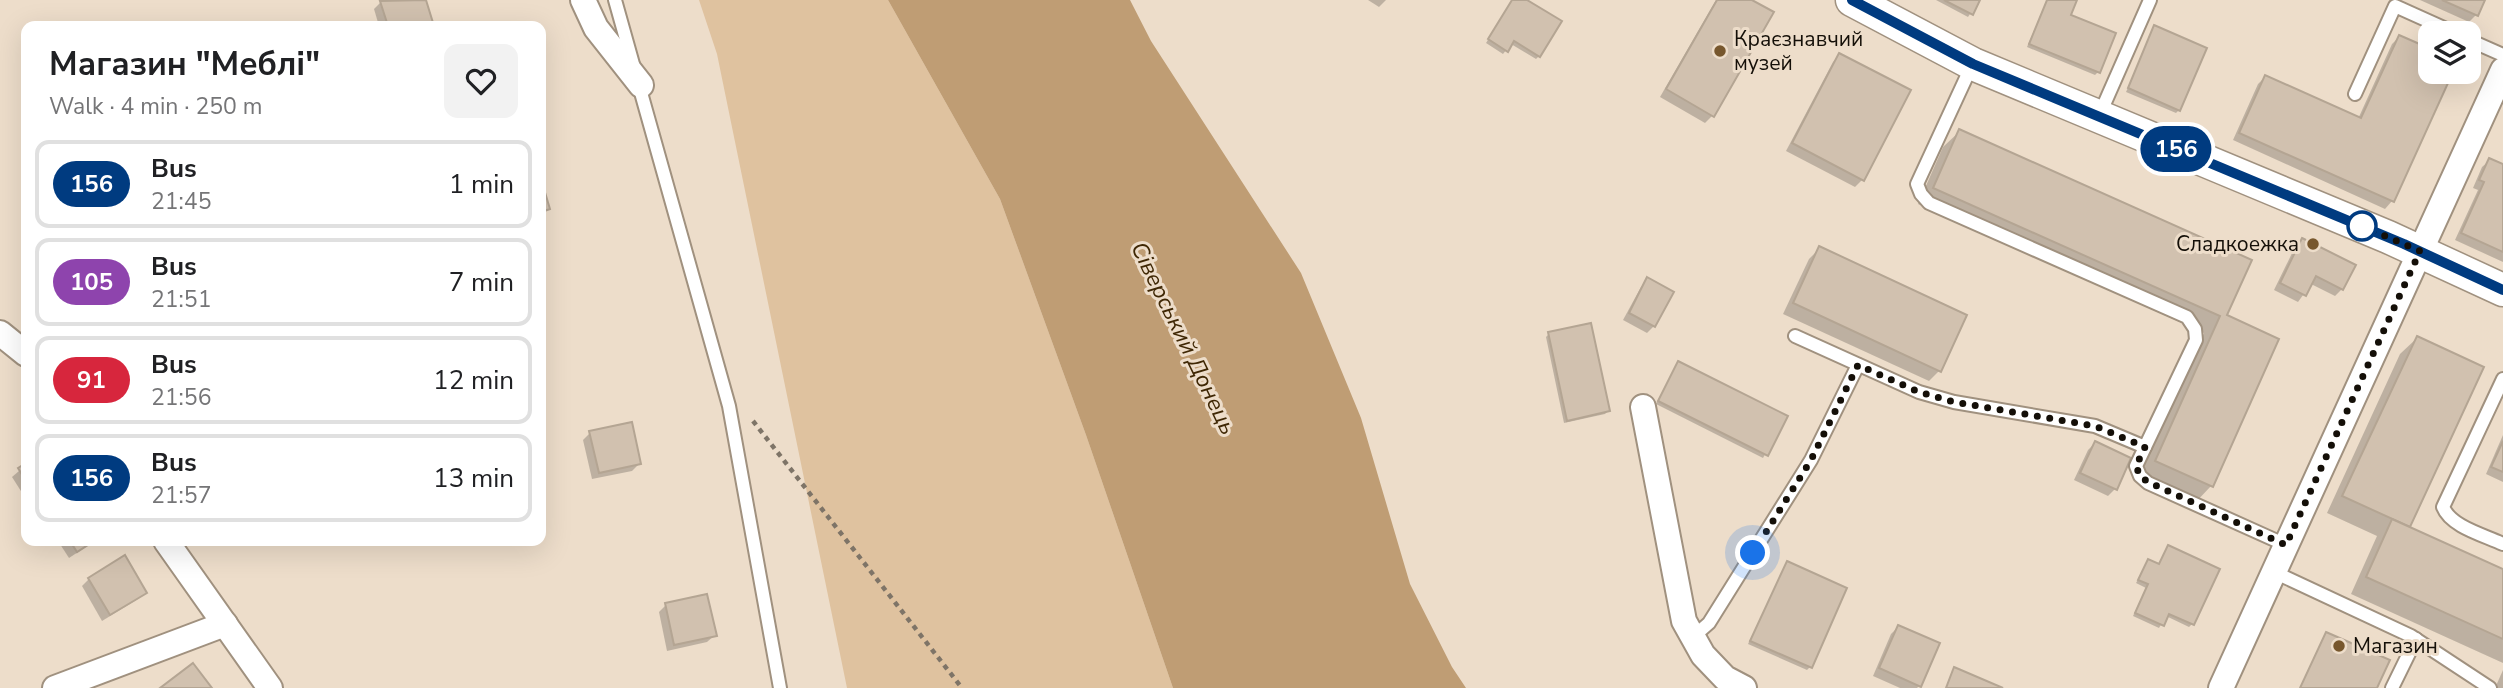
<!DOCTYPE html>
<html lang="en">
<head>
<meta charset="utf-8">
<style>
	:root { --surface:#fff; --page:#f2f2f2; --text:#202124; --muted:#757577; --line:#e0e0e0 }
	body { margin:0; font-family:"Nunito Sans",sans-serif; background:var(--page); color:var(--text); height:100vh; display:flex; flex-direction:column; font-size:26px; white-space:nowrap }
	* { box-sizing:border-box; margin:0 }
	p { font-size:23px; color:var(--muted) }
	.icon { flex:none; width:38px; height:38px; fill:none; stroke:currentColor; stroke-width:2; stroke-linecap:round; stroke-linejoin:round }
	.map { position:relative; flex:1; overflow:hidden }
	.sheet { position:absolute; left:21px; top:21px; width:525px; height:525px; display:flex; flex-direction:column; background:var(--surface); border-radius:14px; box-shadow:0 7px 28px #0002 }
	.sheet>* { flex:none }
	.badge { padding:0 14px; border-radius:23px; font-size:24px; line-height:46px }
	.buttons { position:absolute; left:2418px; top:21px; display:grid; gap:14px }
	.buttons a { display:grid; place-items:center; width:63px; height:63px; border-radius:14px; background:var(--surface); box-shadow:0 7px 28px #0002; font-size:35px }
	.you { position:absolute; width:35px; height:35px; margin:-18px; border:5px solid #fff; border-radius:50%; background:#1a73e8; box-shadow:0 0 0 10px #1a73e833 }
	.map>.badge { position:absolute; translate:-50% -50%; box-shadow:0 0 0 4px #fff }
	.round { display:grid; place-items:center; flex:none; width:74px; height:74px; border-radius:14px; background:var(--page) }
	.overview { display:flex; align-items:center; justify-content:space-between; height:119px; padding:0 28px }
	h1 { font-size:33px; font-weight:700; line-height:52px }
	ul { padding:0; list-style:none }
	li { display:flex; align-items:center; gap:21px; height:88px; margin:0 14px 10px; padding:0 14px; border:4px solid var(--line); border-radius:14px }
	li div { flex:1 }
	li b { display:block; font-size:26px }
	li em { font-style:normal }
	li .badge { min-width:77px; font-weight:700; text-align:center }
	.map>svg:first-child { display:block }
</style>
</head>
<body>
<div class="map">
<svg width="2503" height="688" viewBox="0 0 2503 688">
	<rect width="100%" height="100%" fill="#edddca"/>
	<!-- green -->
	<path fill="#dfc29f" d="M699,0H888L1000,199L1086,435L1173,688H847L717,54Z"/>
	<!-- water -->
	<path fill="#bf9d74" d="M888,0H1130L1151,41L1301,273L1361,418L1410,584L1452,667L1466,688H1173L1086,435L1000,199Z"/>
	<!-- shadow -->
	<g fill="#0003">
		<path d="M388,0H424L432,26H379L374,9L381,2Z"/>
		<path d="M1368,0H1386L1379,7Z"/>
		<path d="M1513,0H1524L1539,56L1536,59L1511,44L1503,54L1486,43Z"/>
		<path d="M1716,0H1748L1712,116L1705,123L1660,97Z"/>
		<path d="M1936,0H1979L1968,17Z"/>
		<path d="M2047,0H2071L2069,16L2098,72L2095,75L2027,47Z"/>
		<path d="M2420,0H2483L2476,15L2469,22Z"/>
		<path d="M2155,28L2179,110L2176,113L2126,92Z"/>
		<path d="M2399,37L2431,72H2451L2392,201L2385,209L2233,140L2258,84L2265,77L2358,119L2392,44Z"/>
		<path d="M1840,55L1862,180L1855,187L1786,151L1833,62Z"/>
		<path d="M1960,131L2225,316L2277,340L2211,486L2195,503L2139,478L2204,333L1918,204L1943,147Z"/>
		<path d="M2490,160L2503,166V262L2455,240L2478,190L2473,188L2482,167Z"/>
		<path d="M2302,240L2342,289L2335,296L2311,284L2298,302L2274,290L2295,247Z"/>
		<path d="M1820,248L1939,371L1929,381L1783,314L1809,259Z"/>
		<path d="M1648,280L1654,326L1647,333L1623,320L1641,287Z"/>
		<path d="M1549,334L1608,411L1605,414L1564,423L1546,337Z"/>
		<path d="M2417,338L2482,368L2408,528L2503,571V663L2351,594L2377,536L2327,513L2400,354Z"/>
		<path d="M1678,363L1786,417L1763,458L1656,404Z"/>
		<path d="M590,433L639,464L632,471L592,479L583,440Z"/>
		<path d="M2503,435V482L2486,474Z"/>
		<path d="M2095,443L2115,489L2108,496L2074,480L2088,450Z"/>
		<path d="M26,465V499L12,477Z"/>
		<path d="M58,541H95L69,558Z"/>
		<path d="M124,558L145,592L138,599L102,621L82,586L89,579Z"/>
		<path d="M2149,561L2192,624L2189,627L2166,616L2159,628L2133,616L2146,588L2136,583Z"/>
		<path d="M1787,563L1810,667L1807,670L1748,644Z"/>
		<path d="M666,605L715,635L707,642L667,651L659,612Z"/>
		<path d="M1898,627L1919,686L1917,688H1900L1873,676L1891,634Z"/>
		<path d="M2503,670V688H2495Z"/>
	</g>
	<!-- building -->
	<g fill="#d1c1af" stroke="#b4a593" stroke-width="2">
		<path d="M426,0L434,26H388L380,1Z"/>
		<path d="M1512,0H1527L1562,21L1540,57L1514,41L1508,52L1488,39Z"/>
		<path d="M1717,0H1752L1774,12L1714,117L1666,89Z"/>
		<path d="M1944,0H1980L1973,15Z"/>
		<path d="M2047,0H2077L2071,15L2116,33L2100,73L2029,44Z"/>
		<path d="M2442,0H2485L2478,16Z"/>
		<path d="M2154,25L2207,48L2180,111L2128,88Z"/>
		<path d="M2399,35L2431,49V72H2453L2394,202L2239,133L2265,75L2361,118Z"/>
		<path d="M1839,53L1911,90L1864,181L1792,143Z"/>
		<path d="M1959,129L2252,260L2227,315L2279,339L2213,487L2155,461L2220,316L1933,188Z"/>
		<path d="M2489,158L2503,164V252L2461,233L2484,182L2479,180Z"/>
		<path d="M541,179L550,209L541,212Z"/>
		<path d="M2302,238L2356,265L2343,290L2316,276L2306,296L2280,283Z"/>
		<path d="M1819,246L1967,315L1941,372L1793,303Z"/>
		<path d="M1647,277L1674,292L1655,327L1629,313Z"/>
		<path d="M1591,323L1610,411L1567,421L1548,332Z"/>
		<path d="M2417,336L2484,367L2410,527L2342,496Z"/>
		<path d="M1678,361L1788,416L1768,456L1658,401Z"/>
		<path d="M632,422L641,464L599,473L589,431Z"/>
		<path d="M2095,441L2131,458L2117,490L2080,473Z"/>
		<path d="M2503,441V472L2491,467Z"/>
		<path d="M26,463V481L18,468Z"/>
		<path d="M2392,519L2503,569V639L2366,577Z"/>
		<path d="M70,541H94L77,552Z"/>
		<path d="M2168,545L2220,569L2194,625L2169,614L2164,626L2135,613L2148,584L2138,580L2148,559L2159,564Z"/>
		<path d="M125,555L147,593L110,615L88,578Z"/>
		<path d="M1787,561L1847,588L1812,668L1750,641Z"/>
		<path d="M707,594L717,636L674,645L665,603Z"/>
		<path d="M1898,625L1940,643L1921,687L1879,668Z"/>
		<path d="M2326,632L2390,660L2377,688H2300Z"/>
		<path d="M193,663L212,688H160Z"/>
		<path d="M1954,667L2003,688H1946Z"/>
	</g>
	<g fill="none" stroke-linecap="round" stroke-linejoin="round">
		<defs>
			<g id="service">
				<path d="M615,0L729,406L780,688"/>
				<path d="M2469,40L2503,55"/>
				<path d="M1972,65L1917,184L1921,194L1929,203L2187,317L2195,329L2196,340L2136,466L2140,476L2148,483L2286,545"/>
				<path d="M2355,94L2395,6L2455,33"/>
				<path d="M2099,116L2150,0"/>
				<path d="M1795,336L1919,392L1954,402L2095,426L2145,447"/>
				<path d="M2503,379L2443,507C2451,527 2484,535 2503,544"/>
				<path d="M2274,572L2411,636L2490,688"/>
				<path d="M1693,637L1709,623L1811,460L1858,365"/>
				<path d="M2392,688L2416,639"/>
			</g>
			<g id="minor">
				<path d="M583,0L596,28L641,85"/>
				<path d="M0,333L26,354"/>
				<path d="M1643,407L1684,621L1703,655L1725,678L1744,688"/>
				<path d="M166,541L270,688"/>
				<path d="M55,688L225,624"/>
				<path d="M2221,688L2503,70"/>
			</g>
			<path id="tertiary" d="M1852,0L1973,64L2388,237L2503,290"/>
		</defs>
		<!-- service casing -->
		<use href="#service" stroke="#a0917f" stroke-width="16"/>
		<!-- minor casing -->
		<use href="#minor" stroke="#a0917f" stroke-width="28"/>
		<!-- tertiary casing -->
		<use href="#tertiary" stroke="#a0917f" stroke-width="35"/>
		<!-- path -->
		<path stroke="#7e7467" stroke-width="4.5" stroke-dasharray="5 5" stroke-linecap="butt" d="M753,421L962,688"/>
		<!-- service -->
		<use href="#service" stroke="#fff" stroke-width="12"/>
		<!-- minor -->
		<use href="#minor" stroke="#fff" stroke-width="24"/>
		<!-- tertiary -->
		<use href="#tertiary" stroke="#fff" stroke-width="32"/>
	</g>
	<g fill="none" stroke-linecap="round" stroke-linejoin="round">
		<defs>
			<path id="line" d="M1852,0L1973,64L2404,244L2503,290"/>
		</defs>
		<!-- line casing -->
		<use href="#line" stroke="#fff" stroke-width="16"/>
		<!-- line -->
		<use href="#line" stroke="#003b80" stroke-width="10"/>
		<!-- walk -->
		<path stroke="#140f08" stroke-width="7" stroke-dasharray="0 12.6" d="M1753,553L1811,460L1858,365L1919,392L1954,402L2095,426L2145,447L2136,466L2140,476L2148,482L2286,545L2420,251L2362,226"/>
	</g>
	<!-- markers -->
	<g fill="#77572d" stroke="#edddca" stroke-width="2.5">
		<circle cx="1720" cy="51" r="7"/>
		<circle cx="2313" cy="244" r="7"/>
		<circle cx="2339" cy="646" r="7"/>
	</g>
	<circle fill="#fff" stroke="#003b80" stroke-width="3.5" cx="2362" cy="226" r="14"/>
	<g text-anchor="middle" stroke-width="6" stroke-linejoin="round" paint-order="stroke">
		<!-- poi labels -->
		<g font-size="21" fill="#140f08" stroke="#edddca" text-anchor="start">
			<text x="1734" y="46">Краєзнавчий<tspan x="1734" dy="24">музей</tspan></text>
			<text x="2299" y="251" text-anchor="end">Сладкоежка</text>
			<text x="2353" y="653">Магазин</text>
		</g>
		<!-- water labels -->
		<g font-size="23" font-style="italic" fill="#3f2704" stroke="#edddca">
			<text transform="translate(1184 338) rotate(64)" y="8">Сіверський Донець</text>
		</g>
	</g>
</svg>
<div class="buttons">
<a><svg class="icon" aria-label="layers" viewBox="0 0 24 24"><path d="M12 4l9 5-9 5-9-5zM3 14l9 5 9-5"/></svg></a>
</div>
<div class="you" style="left:1753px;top:553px"></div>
<b class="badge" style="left:2176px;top:149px;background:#003b80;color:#fff">156</b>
<section class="sheet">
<div class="overview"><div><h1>Магазин &quot;Меблі&quot;</h1><p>Walk · 4 min · 250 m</p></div><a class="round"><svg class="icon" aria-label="heart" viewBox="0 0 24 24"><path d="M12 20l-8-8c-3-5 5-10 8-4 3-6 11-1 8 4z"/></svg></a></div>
<ul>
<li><span class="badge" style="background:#003b80;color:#fff">156</span><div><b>Bus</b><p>21:45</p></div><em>1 min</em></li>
<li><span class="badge" style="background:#8e44ad;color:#fff">105</span><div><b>Bus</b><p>21:51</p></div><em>7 min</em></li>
<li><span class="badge" style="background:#d7263d;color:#fff">91</span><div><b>Bus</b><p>21:56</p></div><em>12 min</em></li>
<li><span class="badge" style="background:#003b80;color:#fff">156</span><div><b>Bus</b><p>21:57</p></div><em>13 min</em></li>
</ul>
</section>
</div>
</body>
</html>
